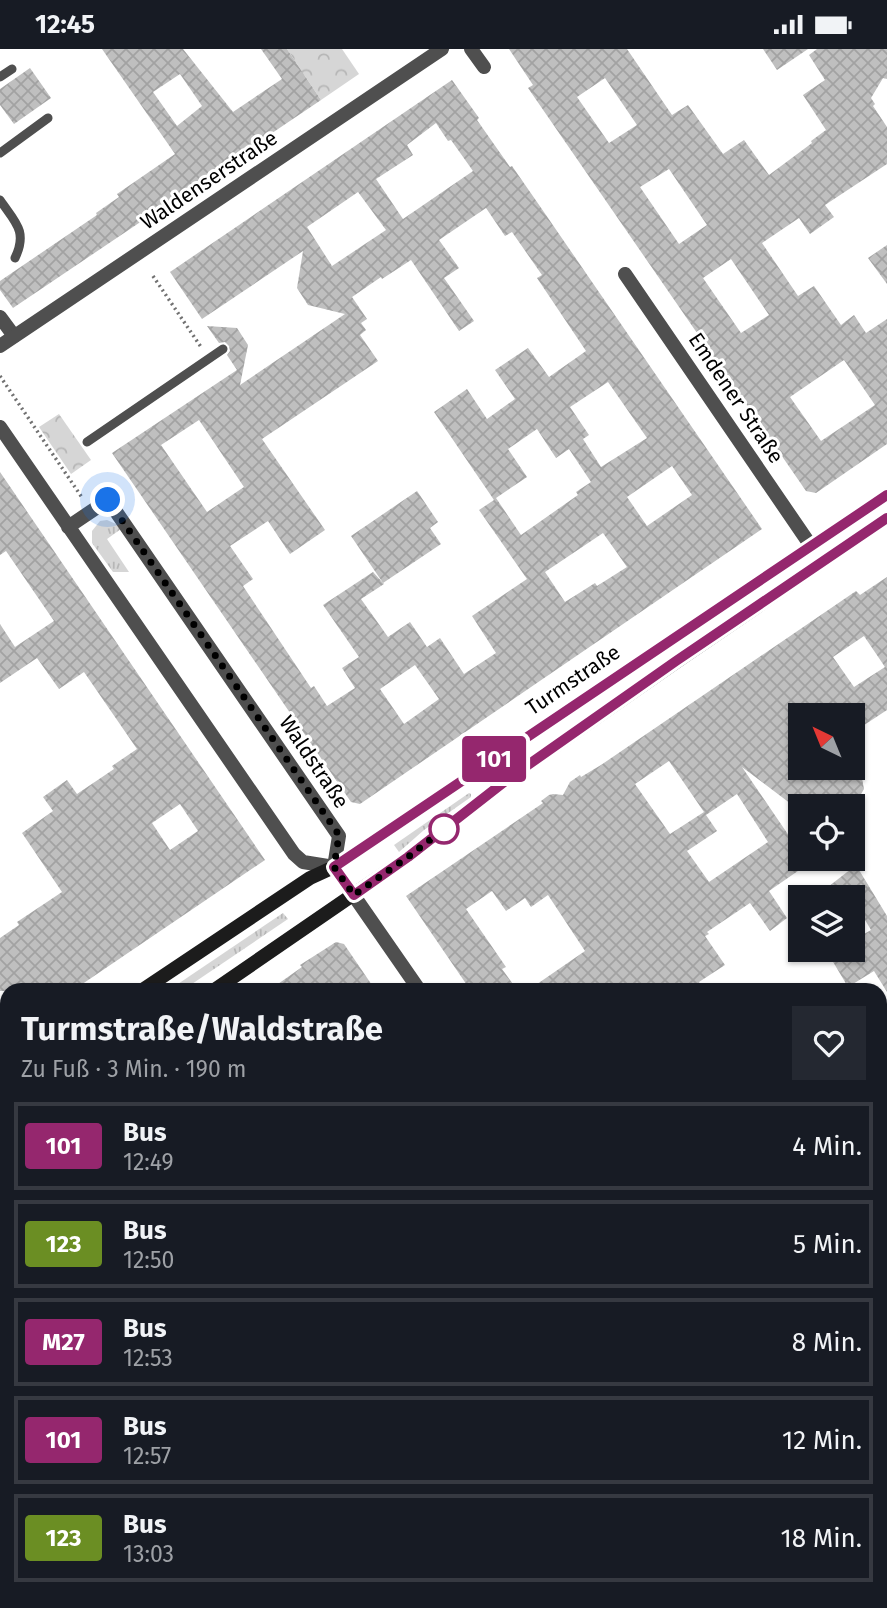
<!DOCTYPE html>
<html lang="de">
<head>
<meta charset="utf-8">
<style>
	:root { --surface:#171b24; --page:#242831; --text:#f1f3f6; --muted:#9ea1a6; --line:#363941 }
	body { margin:0; font-family:"Fira Sans",sans-serif; background:var(--page); color:var(--text); height:100vh; display:flex; flex-direction:column; font-size:26px; white-space:nowrap }
	* { box-sizing:border-box; margin:0 }
	p { font-size:23px; color:var(--muted) }
	.icon { flex:none; width:38px; height:38px; fill:none; stroke:currentColor; stroke-width:2; stroke-linecap:round; stroke-linejoin:round }
	.map { position:relative; flex:1; overflow:hidden }
	.drawer { position:absolute; left:0px; top:934px; width:887px; height:625px; display:flex; flex-direction:column; background:var(--surface); border-radius:21px 21px 0 0; box-shadow:0 2px 5px #0004 }
	.drawer>* { flex:none }
	.badge { padding:0 14px; border-radius:5px; font-size:24px; line-height:46px }
	.needle { width:46px; rotate:317deg }
	.buttons { position:absolute; left:788px; top:654px; display:grid; gap:14px }
	.buttons a { display:grid; place-items:center; width:77px; height:77px; border-radius:0px; background:var(--surface); box-shadow:0 2px 5px #0004; font-size:35px }
	.you { position:absolute; width:35px; height:35px; margin:-18px; border:5px solid #fff; border-radius:50%; background:#1a73e8; box-shadow:0 0 0 10px #1a73e833 }
	.map>.badge { position:absolute; translate:-50% -50%; box-shadow:0 0 0 4px #fff }
	.round { display:grid; place-items:center; flex:none; width:74px; height:74px; border-radius:0px; background:var(--page) }
	.head { display:flex; align-items:center; justify-content:space-between; height:119px; padding:0 21px }
	h1 { font-size:33px; font-weight:700; line-height:52px }
	ul { padding:0; list-style:none }
	li { display:flex; align-items:center; gap:21px; height:88px; margin:0 14px 10px; padding:0 7px; border:4px solid var(--line); border-radius:0px }
	li div { flex:1 }
	li b { display:block; font-size:26px }
	li em { font-style:normal }
	li .badge { min-width:77px; font-weight:700; text-align:center }
	.status { display:flex; justify-content:space-between; align-items:center; height:49px; padding:0 35px; background:var(--surface); direction:ltr }
	.status svg { height:19px; fill:currentColor }
	.map>svg:first-child { display:block }
</style>
</head>
<body>
<div class="status"><b>12:45</b><svg viewBox="0 0 49 12"><path d="M0 12V9h3v3zM5 12V6h3v6zM10 12V3h3v9zM15 12V0h3v12zM26 1h20v11H26zM47 4h2v5h-2z"/></svg></div>
<div class="map">
<svg width="887" height="1559" viewBox="0 0 887 1559">
	<defs>
		<pattern id="grass-tufts" width="24" height="20" patternUnits="userSpaceOnUse" patternTransform="scale(1.75)"><rect width="24" height="20" fill="#d6d6d6"/><path d="M3 7l-1-3M5 7V3M7 7l1-3M15 17l-1-3M17 17v-4M19 17l1-3" fill="none" stroke="#b6b6b6"/></pattern>
		<pattern id="park-crowns" width="20" height="18" patternUnits="userSpaceOnUse" patternTransform="scale(1.75)"><rect width="20" height="18" fill="#d6d6d6"/><path d="M2 6a3 3 0 1 1 6 0M12 15a3 3 0 1 1 6 0" fill="none" stroke="#b6b6b6"/></pattern>
		<pattern id="building-cross-hatch" width="8" height="8" patternUnits="userSpaceOnUse" patternTransform="scale(1.75)"><rect width="8" height="8" fill="#bfbfbf"/><path d="M0 0l8 8M0 8l8-8" fill="none" stroke="#a2a2a2"/></pattern>
	</defs>
	<rect width="100%" height="100%" fill="#fff"/>
	<!-- grass -->
	<g fill="url(#grass-tufts)">
		<path d="M107,471L116,475L121,480L107,490L129,523H113L92,494V482L100,472Z"/>
		<path d="M469,744L471,745V748L424,781L399,803L394,796Z"/>
		<path d="M283,864L288,870L183,941H169Z"/>
	</g>
	<!-- park -->
	<g fill="url(#park-crowns)">
		<path d="M287,0H342L359,25L321,51Z"/>
		<path d="M59,365L91,411L71,425L39,378Z"/>
	</g>
	<!-- building -->
	<g fill="url(#building-cross-hatch)" fill-rule="evenodd">
		<path d="M102,0H183L233,63L282,30L261,0H287L321,51L13,259L0,241V232L97,166L96,164L119,148L117,145L175,105ZM180,25L202,57L177,77L153,43Z"/>
		<path d="M509,0H627L672,66L688,56L723,105L744,91L769,126L812,94L811,92L826,81L803,46L825,31L809,6L817,0H887V30L883,29L871,49L875,55L873,57L887,78V115L825,156L834,168L810,185L799,169L762,194L798,247L814,237L841,276L854,266L866,284L887,270V395L816,444L806,442L528,39L533,36ZM605,29L637,76L609,94L577,48ZM669,120L707,176L679,195L640,138ZM731,210L769,266L741,284L703,229ZM844,311L875,356L821,392L790,348Z"/>
		<path d="M763,0H808L777,21Z"/>
		<path d="M30,19L51,49L14,75L0,56V40Z"/>
		<path d="M452,31L479,69L477,71L510,118L512,117L537,153L762,480L360,755L351,753L112,404L237,321L227,306L230,302L229,297L225,293L219,294L207,277L237,279L248,296L240,336L345,265L308,256L297,239L303,202L202,270L170,223ZM436,74L448,92L451,91L473,122L403,170L376,130L413,106L407,96ZM358,143L386,181L332,217L307,178ZM486,159L505,187L512,183L542,226L537,229L586,302L549,328L528,299L495,321L515,350L487,370L467,340L434,363L494,451L479,461L527,530L472,567L496,604L464,625L440,589L427,598L410,573L388,588L361,550L384,535L373,523L323,556L359,608L342,619L355,639L327,657L314,637L311,639L243,537L253,530L230,497L268,472L290,505L325,481L262,390L378,312L360,286L366,281L361,274L367,270L352,248L381,228L382,230L411,211L459,282L474,272L444,229L459,219L439,191ZM608,333L647,389L601,418L583,390L589,386L570,358ZM199,371L244,438L207,463L161,396ZM537,380L556,409L569,400L591,433L576,443L578,446L521,486L496,449L527,428L508,400ZM672,417L692,446L647,477L627,448ZM603,484L627,518L597,537L595,534L565,553L545,523ZM415,616L439,650L404,675L380,640Z"/>
		<path d="M887,196V235L868,209Z"/>
		<path d="M0,423L265,811L72,942H0V889L19,876L17,873L62,843L22,784L53,762L43,748L67,731L77,745L114,720L112,717L137,700L84,623L59,640L37,609L0,634V575L15,598L54,572L6,502L0,506ZM180,755L198,782L170,801L152,774Z"/>
		<path d="M417,442L438,473L430,479L441,495L383,534L351,487Z"/>
		<path d="M887,528V661L852,684V667H800V719H860L864,740L856,754L852,758H795L742,718L800,803V810H805L808,815L769,842L787,869L770,882L750,854L707,883L709,885L705,887L725,916L699,933L705,942H527L585,902L548,846L531,858L525,849L506,862L492,842L466,860L506,918L502,920L518,942H471L406,847L543,754L541,752L549,746L553,745L563,746L570,733L580,726L581,728L601,716L856,542L860,546ZM864,587L885,618L854,638L833,608ZM669,712L704,763L670,785L635,735ZM737,745L768,793L709,833L687,802L717,782L706,766Z"/>
		<path d="M856,816L887,867V943L874,922L848,938L826,901H852V892L871,881L852,849H814Z"/>
		<path d="M336,893L344,895L376,942H268L302,918L300,916Z"/>
	</g>
	<g fill="none" stroke-linecap="round" stroke-linejoin="round">
		<!-- path -->
		<g stroke="#717171" stroke-width="3.5" stroke-dasharray="2 3.5" stroke-linecap="butt">
			<path d="M153,227L201,298"/>
			<path d="M0,327L83,450"/>
		</g>
		<!-- service -->
		<g stroke="#4f4f4f" stroke-width="9">
			<path d="M0,28L12,20"/>
			<path d="M0,104L48,69"/>
			<path d="M0,151C15,173 28,182 15,209"/>
			<path d="M87,393L223,300"/>
		</g>
		<!-- minor -->
		<g stroke="#4f4f4f" stroke-width="14">
			<path d="M471,0L484,18"/>
			<path d="M625,225L811,497"/>
			<path d="M0,268L14,287"/>
			<path d="M0,297L442,0"/>
			<path d="M0,378L294,805L303,813L334,818L339,787L108,451L68,478"/>
			<path d="M880,1075L887,1070"/>
			<path d="M82,1559L100,1552"/>
		</g>
		<!-- tertiary -->
		<g stroke="#4f4f4f" stroke-width="14">
			<path d="M334,818L420,942"/>
			<path d="M0,1083L7,1078"/>
			<path d="M839,1552L844,1559"/>
		</g>
		<!-- secondary -->
		<g stroke="#1c1c1c" stroke-width="14">
			<path d="M141,942L310,829L334,818L887,446"/>
			<path d="M213,942L408,808L508,730L676,613L887,469"/>
			<path d="M0,1032L7,1043"/>
			<path d="M299,1552L303,1559"/>
		</g>
	</g>
	<g fill="none" stroke-linecap="round" stroke-linejoin="round">
		<defs>
			<path id="line" d="M887,446L334,818L354,846L408,808L508,730L676,612L887,469"/>
		</defs>
		<!-- line casing -->
		<use href="#line" stroke="#fff" stroke-width="16"/>
		<!-- line -->
		<use href="#line" stroke="#95276e" stroke-width="10"/>
		<!-- walk -->
		<path stroke="#000" stroke-width="7" stroke-dasharray="0 12.6" d="M108,451L339,786L334,818L354,846L408,808L444,780"/>
	</g>
	<!-- markers -->
	<circle fill="#fff" stroke="#95276e" stroke-width="3.5" cx="444" cy="780" r="14"/>
	<g text-anchor="middle" stroke-width="6" stroke-linejoin="round" paint-order="stroke">
		<!-- street labels -->
		<g font-size="21" fill="#000" stroke="#fff">
			<text transform="translate(209 131) rotate(-34)" y="7">Waldenserstraße</text>
			<text transform="translate(736 349) rotate(56)" y="7">Emdener Straße</text>
			<text transform="translate(573 631) rotate(-34)" y="7">Turmstraße</text>
			<text transform="translate(314 713) rotate(56)" y="7">Waldstraße</text>
		</g>
	</g>
</svg>
<div class="buttons">
<a><svg class="needle" viewBox="-14 -14 28 28"><path d="M0-13l5 13h-10z" fill="#e53935"/><path d="M0 13l5-13h-10z" fill="#9ea1a6"/></svg></a>
<a><svg class="icon" aria-label="locate" viewBox="0 0 24 24"><circle cx="12" cy="12" r="6"/><path d="M12 2v4M12 18v4M2 12h4M18 12h4"/></svg></a>
<a><svg class="icon" aria-label="layers" viewBox="0 0 24 24"><path d="M12 4l9 5-9 5-9-5zM3 14l9 5 9-5"/></svg></a>
</div>
<div class="you" style="left:108px;top:451px"></div>
<b class="badge" style="left:494px;top:710px;background:#95276e;color:#fff">101</b>
<section class="drawer">
<div class="head"><div><h1>Turmstraße/Waldstraße</h1><p>Zu Fuß · 3 Min. · 190 m</p></div><a class="round"><svg class="icon" aria-label="heart" viewBox="0 0 24 24"><path d="M12 20l-8-8c-3-5 5-10 8-4 3-6 11-1 8 4z"/></svg></a></div>
<ul>
<li><span class="badge" style="background:#95276e;color:#fff">101</span><div><b>Bus</b><p>12:49</p></div><em>4 Min.</em></li>
<li><span class="badge" style="background:#6b8e23;color:#fff">123</span><div><b>Bus</b><p>12:50</p></div><em>5 Min.</em></li>
<li><span class="badge" style="background:#95276e;color:#fff">M27</span><div><b>Bus</b><p>12:53</p></div><em>8 Min.</em></li>
<li><span class="badge" style="background:#95276e;color:#fff">101</span><div><b>Bus</b><p>12:57</p></div><em>12 Min.</em></li>
<li><span class="badge" style="background:#6b8e23;color:#fff">123</span><div><b>Bus</b><p>13:03</p></div><em>18 Min.</em></li>
</ul>
</section>
</div>
</body>
</html>
